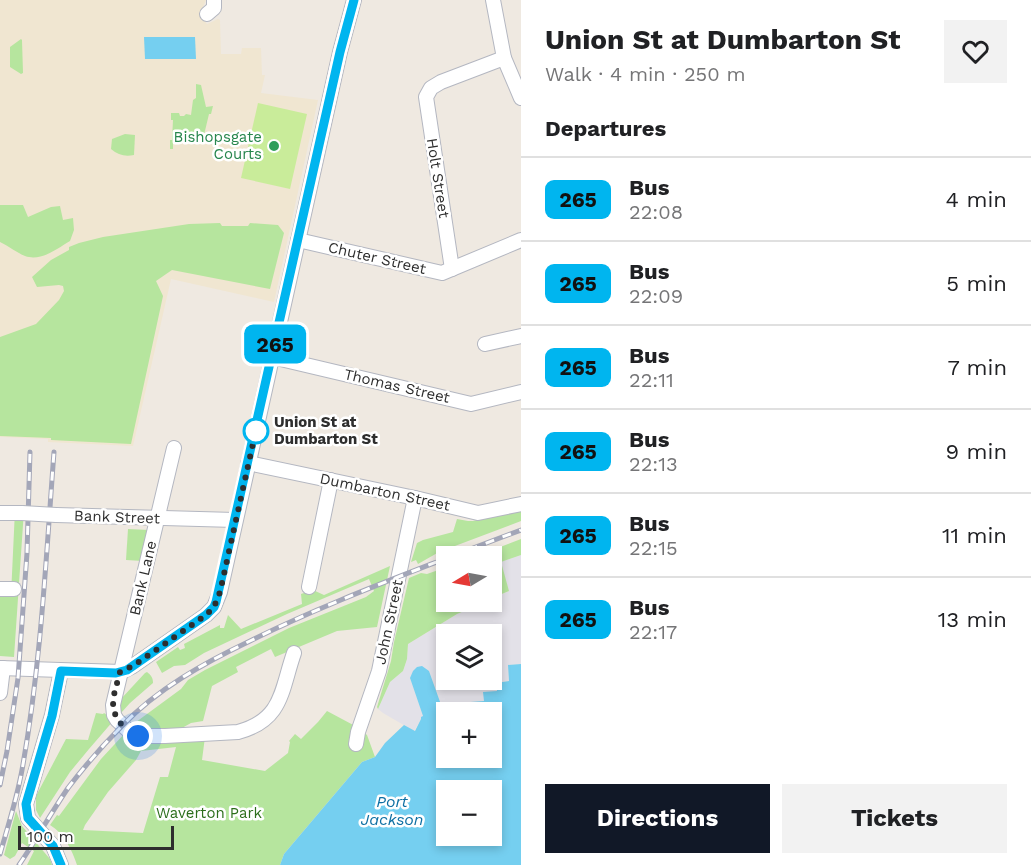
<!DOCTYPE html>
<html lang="en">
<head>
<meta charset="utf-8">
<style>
	:root { --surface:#fff; --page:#f2f2f2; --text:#202124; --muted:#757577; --line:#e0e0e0; --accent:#111827 }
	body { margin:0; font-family:"Work Sans",sans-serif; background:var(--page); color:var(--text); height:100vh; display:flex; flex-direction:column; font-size:22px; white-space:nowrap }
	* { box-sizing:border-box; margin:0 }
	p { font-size:20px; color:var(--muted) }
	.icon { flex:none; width:33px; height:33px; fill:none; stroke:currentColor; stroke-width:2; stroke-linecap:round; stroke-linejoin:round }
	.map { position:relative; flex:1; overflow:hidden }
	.drawer { display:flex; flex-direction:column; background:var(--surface); width:510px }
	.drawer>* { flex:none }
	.badge { padding:0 12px; border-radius:9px; font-size:21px; line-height:39px }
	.needle { width:39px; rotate:260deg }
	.fabs { position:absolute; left:436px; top:546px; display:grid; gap:12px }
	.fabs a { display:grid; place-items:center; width:66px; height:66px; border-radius:0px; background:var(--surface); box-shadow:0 3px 9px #0003; font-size:30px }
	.scale { position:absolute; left:18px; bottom:15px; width:156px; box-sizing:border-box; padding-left:6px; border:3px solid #2e2e2e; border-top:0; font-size:16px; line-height:21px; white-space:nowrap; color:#2e2e2e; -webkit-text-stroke:4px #fff; paint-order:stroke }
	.you { position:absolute; width:30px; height:30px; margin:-15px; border:4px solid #fff; border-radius:50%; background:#1a73e8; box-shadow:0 0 0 9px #1a73e833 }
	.map>.badge { position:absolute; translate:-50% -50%; box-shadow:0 0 0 3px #fff }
	h2 { padding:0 24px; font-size:22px; line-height:54px }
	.round { display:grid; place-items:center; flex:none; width:63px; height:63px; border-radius:0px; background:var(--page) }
	.overview { display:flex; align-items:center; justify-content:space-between; height:102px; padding:0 24px }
	h1 { font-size:28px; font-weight:700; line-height:45px }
	.primary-button { display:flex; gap:12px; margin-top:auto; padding:12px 24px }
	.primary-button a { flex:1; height:69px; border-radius:0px; background:var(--accent); color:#fff; font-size:24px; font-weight:700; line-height:69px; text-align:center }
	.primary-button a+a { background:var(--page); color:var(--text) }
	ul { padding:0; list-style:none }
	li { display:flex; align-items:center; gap:18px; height:84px; padding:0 24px; border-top:2px solid var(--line) }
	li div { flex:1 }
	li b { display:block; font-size:22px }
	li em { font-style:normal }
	li .badge { min-width:66px; font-weight:700; text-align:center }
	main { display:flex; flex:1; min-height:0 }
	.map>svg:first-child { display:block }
</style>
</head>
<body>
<main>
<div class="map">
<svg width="521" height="865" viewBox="0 0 521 865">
	<rect width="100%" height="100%" fill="#efe9e1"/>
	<!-- industrial -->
	<path fill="#e3e1e8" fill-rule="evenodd" d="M521,555V664L508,665L509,681L496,683L497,691L484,701L444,713L429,671L410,678L423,716L414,731L383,713L378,709L390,682L403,671L407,659L408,644L457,614L485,602H492V599L509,591L500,562ZM447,634H492V680H447Z"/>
	<!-- education -->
	<path fill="#f0e6d1" d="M0,0H206L200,15L207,24L218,19L220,20L221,54H241L242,48H261L262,75H265L261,93L318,100L274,302L171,279L133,446L48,442V439L0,437Z"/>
	<!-- green -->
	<g fill="#b6e59e" fill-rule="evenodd">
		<path d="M21,39L22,40L23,73L21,74L10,67V47Z"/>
		<path d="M196,84L201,85L206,107L213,106L211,114H209L204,135L206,141H173V149H170V140H172L173,120H171V113H179L180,116H184L186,114L191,115L193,100L196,98Z"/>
		<path d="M125,134L135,135L134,155C125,157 118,155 111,149L112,139Z"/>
		<path d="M0,205H23L28,217L51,207L60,206L63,220L73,218L74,230L70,241C58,248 41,262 25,256C17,253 9,246 0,242Z"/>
		<path d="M220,223L222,226H248L250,223L278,225L284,233L270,289L172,270L156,281L163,296L131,444L51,440V438L0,436V337L36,324L59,300L64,291L63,286L59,285L37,287L32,277L51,260L69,250V247L79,243L103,237L189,224Z"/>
		<path d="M15,510H24L14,657L0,656V595H11Z"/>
		<path d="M521,510V521L439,552L418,564L416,560L411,562L417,543L423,540L453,532L457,519L468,521H473Z"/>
		<path d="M128,529L149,530L143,561L126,560Z"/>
		<path d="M521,539V555L501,562L509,591L492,598V556H477Z"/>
		<path d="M390,566L377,627L337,631L275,657L271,649L236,667L238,672L212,686L203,721L191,723L182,728L171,731L139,732L120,720V700L145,673L147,672C151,675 153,678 153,683L130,703L121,713L123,720L132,725L181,689L188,680L205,670L289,628L366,597L374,591L369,579L287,614L204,653L185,665L174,666L162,673L156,662L178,647L180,650L185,648L184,644L220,625V628H224L228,615L241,629L302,604L301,594L313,590L324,595Z"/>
		<path d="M447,567V602H485L457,614L408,644L407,659L403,671L390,682L378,709L377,707L391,661L394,642L409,578L421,573L427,574Z"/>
		<path d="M327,711L357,727L367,735L375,757L362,762L284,854L280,865H77C72,850 64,833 50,825L57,815L59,816L101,759L125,733L205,737L202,760L265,771L288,753L290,742L289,741L295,734L301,739L318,722ZM176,747L168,777H160L143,833L83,830L85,825L108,792L136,760L141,751Z"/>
		<path d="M96,713L103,714L104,713L114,720L89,749L70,772L40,818L36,810V796L66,739L88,740Z"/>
		<path d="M16,811L22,826L50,859L52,865H27L34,851L22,843L15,856L10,859L4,855Z"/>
	</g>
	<!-- pitch -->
	<path fill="#c9ec9a" d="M258,103L307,114L290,189L241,178Z"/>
	<!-- water -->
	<g fill="#75cff0" fill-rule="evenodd">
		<path d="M144,37H195L196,59H145Z"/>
		<path d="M521,664V865H280L284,854L362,762L375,757L385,743L404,725L415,731L421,719V717L423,716L410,678L413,671L417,667L422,666L429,671L444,713L457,703L484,701L483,692L497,691L496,683L509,681L508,665ZM492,712V758H447V712ZM492,790V836H447V790Z"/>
	</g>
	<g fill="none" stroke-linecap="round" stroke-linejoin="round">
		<defs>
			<g id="minor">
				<path d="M493,0L504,58L521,98"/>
				<path d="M207,14L214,8V0"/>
				<path d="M298,240L442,273L521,240"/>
				<path d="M452,269L426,97L431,88L441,82L504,58"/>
				<path d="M485,344L521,336"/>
				<path d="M272,357L471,404L521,392"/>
				<path d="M174,448L113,705L114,715L117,720L134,736H165L238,732C283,720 281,690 294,653"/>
				<path d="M248,463L415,498L478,513L521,504"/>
				<path d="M0,513H22"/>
				<path d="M56,515L235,520"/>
				<path d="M309,587L331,480"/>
				<path d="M0,589H14"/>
				<path d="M0,668L121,672L133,666L206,615L214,607L220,592L340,52L354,0"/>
				<path d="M61,671L52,715L26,804L28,818L53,846L61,865"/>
				<path d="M0,693L3,668"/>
				<path d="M356,744L358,732L379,671L415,498"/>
			</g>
		</defs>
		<!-- minor casing -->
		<use href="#minor" stroke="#b4b7c1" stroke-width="16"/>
		<!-- minor -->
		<use href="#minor" stroke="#fff" stroke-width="14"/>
		<defs>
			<g id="rail">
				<path d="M452,556L521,530"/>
				<path d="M0,785L7,751L18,678L27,553L30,452"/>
				<path d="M0,854C8,826 17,798 22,770C41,665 46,558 54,452"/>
				<path d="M19,865C36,840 51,813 68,788C84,767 103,745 122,726C157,689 204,663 250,641C314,609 380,584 447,558"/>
			</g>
		</defs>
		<!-- rail casing -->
		<use href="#rail" stroke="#a3a6b8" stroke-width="5"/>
		<!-- rail -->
		<use href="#rail" stroke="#fff" stroke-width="3" stroke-dasharray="9" stroke-linecap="butt"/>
		<defs>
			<path id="minor-bridge" d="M22,513L56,515"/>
		</defs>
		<!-- minor-bridge casing -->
		<use href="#minor-bridge" stroke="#b4b7c1" stroke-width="16" stroke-linecap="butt"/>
		<!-- minor-bridge -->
		<use href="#minor-bridge" stroke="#fff" stroke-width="14"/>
	</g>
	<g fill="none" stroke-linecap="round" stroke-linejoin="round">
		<defs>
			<path id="line" d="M61,865L53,846L28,818L26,804L52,716L61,671L116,673L127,670L206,615L214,607L216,602L340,52L354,0"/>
		</defs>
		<!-- line casing -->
		<use href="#line" stroke="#fff" stroke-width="14"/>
		<!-- line -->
		<use href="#line" stroke="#00b5ef" stroke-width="9"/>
		<!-- walk -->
		<path stroke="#2e2e2e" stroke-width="6" stroke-dasharray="0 10.8" d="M138,736C131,735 128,731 123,726C106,708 115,693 120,672L133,666L206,615L214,607L220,592L258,421L256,431"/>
	</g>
	<!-- markers -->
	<circle fill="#2e9e5b" stroke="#fff" stroke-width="2" cx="274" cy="146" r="6"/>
	<circle fill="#fff" stroke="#00b5ef" stroke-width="3" cx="256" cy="431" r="12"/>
	<g text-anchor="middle" stroke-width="5" stroke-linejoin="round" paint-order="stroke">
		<!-- leisure labels -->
		<g font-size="15" fill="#27864d" stroke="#fff" text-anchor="end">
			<text x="262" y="142">Bishopsgate<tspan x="262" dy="17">Courts</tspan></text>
		</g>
		<!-- street labels -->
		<g font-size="15" fill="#2e2e2e" stroke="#fff">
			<text transform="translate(438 178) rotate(81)" y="5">Holt Street</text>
			<text transform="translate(377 258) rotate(13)" y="5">Chuter Street</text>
			<text transform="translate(397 386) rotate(13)" y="5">Thomas Street</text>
			<text transform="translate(385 492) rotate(12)" y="5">Dumbarton Street</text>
			<text transform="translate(117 517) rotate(2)" y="5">Bank Street</text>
			<text transform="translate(143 578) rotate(-77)" y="5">Bank Lane</text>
			<text transform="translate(389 622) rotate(-78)" y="5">John Street</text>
		</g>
		<!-- stop labels -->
		<g font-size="15" font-weight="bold" fill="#2e2e2e" stroke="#fff" text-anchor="start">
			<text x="274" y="427">Union St at<tspan x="274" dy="17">Dumbarton St</tspan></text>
		</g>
		<!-- park labels -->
		<g font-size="15" fill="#2c6e1b" stroke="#fff">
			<text x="209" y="818">Waverton Park</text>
		</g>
		<!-- water labels -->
		<g font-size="16" font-style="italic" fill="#0d6fa3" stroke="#fff">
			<text x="392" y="807">Port<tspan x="392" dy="18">Jackson</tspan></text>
		</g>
	</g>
</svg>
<div class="fabs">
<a><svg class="needle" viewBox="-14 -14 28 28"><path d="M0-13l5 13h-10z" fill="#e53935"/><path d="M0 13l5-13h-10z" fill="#757577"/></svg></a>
<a><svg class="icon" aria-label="layers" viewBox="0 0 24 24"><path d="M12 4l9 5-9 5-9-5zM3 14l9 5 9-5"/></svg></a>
<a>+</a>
<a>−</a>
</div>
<div class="scale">100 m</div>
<div class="you" style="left:138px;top:736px"></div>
<b class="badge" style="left:275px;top:344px;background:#00b5ef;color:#111">265</b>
</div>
<section class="drawer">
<div class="overview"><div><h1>Union St at Dumbarton St</h1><p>Walk · 4 min · 250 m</p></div><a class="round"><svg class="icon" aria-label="heart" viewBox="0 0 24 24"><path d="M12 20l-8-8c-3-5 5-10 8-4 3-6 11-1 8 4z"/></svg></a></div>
<h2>Departures</h2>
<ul>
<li><span class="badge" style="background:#00b5ef;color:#111">265</span><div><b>Bus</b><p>22:08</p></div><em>4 min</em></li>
<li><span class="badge" style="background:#00b5ef;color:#111">265</span><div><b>Bus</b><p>22:09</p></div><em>5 min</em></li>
<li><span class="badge" style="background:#00b5ef;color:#111">265</span><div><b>Bus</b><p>22:11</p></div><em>7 min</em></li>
<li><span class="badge" style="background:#00b5ef;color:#111">265</span><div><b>Bus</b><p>22:13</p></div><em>9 min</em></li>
<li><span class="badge" style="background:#00b5ef;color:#111">265</span><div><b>Bus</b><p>22:15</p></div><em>11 min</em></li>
<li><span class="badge" style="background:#00b5ef;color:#111">265</span><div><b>Bus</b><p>22:17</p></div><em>13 min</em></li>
</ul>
<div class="primary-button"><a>Directions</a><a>Tickets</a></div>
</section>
</main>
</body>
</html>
